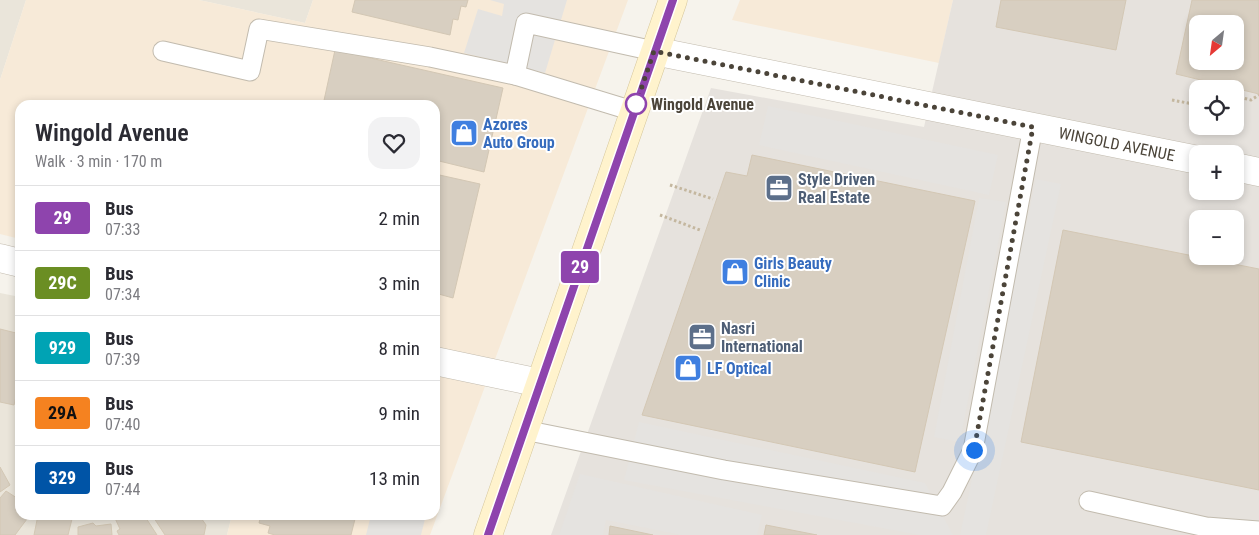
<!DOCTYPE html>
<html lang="en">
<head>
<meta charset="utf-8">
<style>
	:root { --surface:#fff; --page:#f2f2f3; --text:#2b2b33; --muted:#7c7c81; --line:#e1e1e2 }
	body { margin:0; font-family:"Roboto Condensed",sans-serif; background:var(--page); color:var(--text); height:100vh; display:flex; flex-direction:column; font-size:19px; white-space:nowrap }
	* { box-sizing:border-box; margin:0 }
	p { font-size:16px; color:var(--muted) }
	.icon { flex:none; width:28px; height:28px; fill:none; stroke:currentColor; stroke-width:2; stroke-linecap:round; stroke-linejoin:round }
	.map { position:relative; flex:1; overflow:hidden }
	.details { position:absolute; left:15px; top:100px; width:425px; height:420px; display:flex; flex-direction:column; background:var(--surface); border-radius:15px; box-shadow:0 2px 8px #0003 }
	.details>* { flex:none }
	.badge { padding:0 10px; border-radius:4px; font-size:18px; line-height:32px }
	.needle { width:32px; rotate:209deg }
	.controls { position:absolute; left:1189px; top:15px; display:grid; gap:10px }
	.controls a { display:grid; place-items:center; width:55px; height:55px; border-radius:10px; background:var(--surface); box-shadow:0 2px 8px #0003; font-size:25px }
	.you { position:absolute; width:25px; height:25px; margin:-12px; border:4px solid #fff; border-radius:50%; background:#1a73e8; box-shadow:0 0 0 8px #1a73e833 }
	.map>.badge { position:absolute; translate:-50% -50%; box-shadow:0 0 0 2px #fff }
	.round { display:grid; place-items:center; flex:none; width:52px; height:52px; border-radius:15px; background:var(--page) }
	.headline { display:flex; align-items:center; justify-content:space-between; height:85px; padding:0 20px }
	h1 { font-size:24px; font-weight:600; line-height:38px }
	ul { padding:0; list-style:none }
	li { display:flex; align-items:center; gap:15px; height:65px; padding:0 20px; border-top:1px solid var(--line) }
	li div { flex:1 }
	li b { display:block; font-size:19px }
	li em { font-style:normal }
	li .badge { min-width:55px; font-weight:700; text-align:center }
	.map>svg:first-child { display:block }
</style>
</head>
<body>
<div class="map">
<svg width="1259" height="535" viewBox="0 0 1259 535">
	<rect width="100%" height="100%" fill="#f6f3ec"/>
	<!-- residential -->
	<g fill="#eae5da">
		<path d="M0,0H26L0,80Z"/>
		<path d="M199,0H313L305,23Z"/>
		<path d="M0,293L20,297V515H232L227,535H0Z"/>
	</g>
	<!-- commercial -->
	<g fill="#f7ead8">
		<path d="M26,0H199L305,23L313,0H628L430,535H227L232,515H435V105H20V239L0,234V80Z"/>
		<path d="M740,0H953L939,63L732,20Z"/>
	</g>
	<!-- industrial -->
	<path fill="#e6e2dd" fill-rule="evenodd" d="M953,0H1259V535H551L711,88L924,127ZM1198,24H1235V61H1198ZM1198,89H1235V126H1198ZM1198,154H1235V191H1198ZM1198,219H1235V256H1198Z"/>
	<!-- parking -->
	<g fill="#e5e3e0">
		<path d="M490,0H567L545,73L464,53L478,9L502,16L504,4Z"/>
		<path d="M768,106L998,155L989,195L759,145Z"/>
		<path d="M1036,179L1061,184L986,535H960Z"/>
		<path d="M979,198L1006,202L960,442L934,437Z"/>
		<path d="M639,422L925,483L953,535H920L624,480Z"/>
		<path d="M580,474L762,515L757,535H682L606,520L603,535H559Z"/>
		<path d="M371,515H426L421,535H366Z"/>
	</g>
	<!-- building -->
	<g fill="#d8cfc1" stroke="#d3c7b4" fill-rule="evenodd">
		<path d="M355,0H468L466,7L461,6L458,20L453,19L450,35L352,12Z"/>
		<path d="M1001,0H1126L1116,50L996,27Z"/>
		<path d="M1192,0H1259V94L1176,74ZM1198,24H1235V61H1198Z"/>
		<path d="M335,50L503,88L484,172L435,160V105H323Z"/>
		<path d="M752,155L975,201L915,472L642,415L726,172L747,176Z"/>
		<path d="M435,174L480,184L453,298L435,293Z"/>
		<path d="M1063,230L1259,269V490L1021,442Z"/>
		<path d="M0,329L20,334V379L14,405L0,402Z"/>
		<path d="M0,467L10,485L0,492Z"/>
		<path d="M6,491L20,500V515H30L15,535H0V498Z"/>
		<path d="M38,515H73L68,535H34Z"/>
		<path d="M144,515L157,535H119L117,531L120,529L114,516Z"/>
		<path d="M152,515H199L206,525L204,535H165Z"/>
		<path d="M261,515H356L351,535H275L268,533L270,526L259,523Z"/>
		<path d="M93,523L96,526L111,524L112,535H78V527Z"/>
		<path d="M766,525L817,535H764Z"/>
		<path d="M610,526L653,535H609Z"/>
	</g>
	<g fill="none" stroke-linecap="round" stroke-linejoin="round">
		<defs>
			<g id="lane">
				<path d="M163,51L250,71L259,29L430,57L515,75L526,23L654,51"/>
				<path d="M515,75L633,111"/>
				<path d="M524,430L724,470L942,506L952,492L973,450L1033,127"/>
				<path d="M1089,501L1206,527L1259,531"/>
			</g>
			<g id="street">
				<path id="s1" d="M654,51L1198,160"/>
				<path d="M1235,167L1259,172"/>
				<path d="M0,258L20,263"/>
				<path d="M435,361L540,383"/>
			</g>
			<path id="secondary" d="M488,535L673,0"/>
		</defs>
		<!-- lane casing -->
		<use href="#lane" stroke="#c2bbae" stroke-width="21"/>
		<!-- street casing -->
		<use href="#street" stroke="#c2bbae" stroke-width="29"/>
		<!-- secondary casing -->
		<use href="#secondary" stroke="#d6c79b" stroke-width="29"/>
		<!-- path -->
		<g stroke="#c4b79f" stroke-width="3" stroke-dasharray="2.5 2.5" stroke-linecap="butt">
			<path d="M1235,96L1251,100L1259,95"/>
			<path d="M1172,100L1198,105"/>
			<path d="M670,185L713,199"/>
			<path d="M660,215L700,230"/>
		</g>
		<!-- lane -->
		<use href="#lane" stroke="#fff" stroke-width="19"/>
		<!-- street -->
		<use href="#street" stroke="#fff" stroke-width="28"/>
		<!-- secondary -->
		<use href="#secondary" stroke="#fff3cd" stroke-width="28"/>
	</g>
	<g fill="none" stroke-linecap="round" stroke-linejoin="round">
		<defs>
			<path id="line" d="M488,535L673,0"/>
		</defs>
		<!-- line casing -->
		<use href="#line" stroke="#fff" stroke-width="11"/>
		<!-- line -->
		<use href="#line" stroke="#8e44ad" stroke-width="8"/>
		<!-- walk -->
		<path stroke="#4b4439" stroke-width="5" stroke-dasharray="0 9" d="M636,104L654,51L1033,127L974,450"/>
	</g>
	<!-- icons -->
	<defs>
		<symbol id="shop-square" viewBox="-11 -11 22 22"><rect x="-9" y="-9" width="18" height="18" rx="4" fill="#3f7fe0" stroke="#fff"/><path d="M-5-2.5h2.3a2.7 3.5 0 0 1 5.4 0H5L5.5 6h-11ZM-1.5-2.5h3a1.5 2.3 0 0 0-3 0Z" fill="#fff"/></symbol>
		<symbol id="office-square" viewBox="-11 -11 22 22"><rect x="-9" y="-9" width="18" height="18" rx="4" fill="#5c6f8a" stroke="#fff"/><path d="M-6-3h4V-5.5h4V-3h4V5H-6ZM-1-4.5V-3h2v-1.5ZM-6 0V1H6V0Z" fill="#fff"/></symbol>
	</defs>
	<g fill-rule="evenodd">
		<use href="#shop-square" x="448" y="117" width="32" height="32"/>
		<use href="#office-square" x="763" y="172" width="32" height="32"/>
		<use href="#shop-square" x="719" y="256" width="32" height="32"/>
		<use href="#office-square" x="686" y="321" width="32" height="32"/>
		<use href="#shop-square" x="672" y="352" width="32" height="32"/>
	</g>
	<!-- markers -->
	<circle fill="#fff" stroke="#8e44ad" stroke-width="2.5" cx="636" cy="104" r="10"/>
	<g text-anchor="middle" stroke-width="4" stroke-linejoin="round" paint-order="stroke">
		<!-- stop labels -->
		<g font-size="16" font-weight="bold" fill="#4b4439" stroke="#fff" text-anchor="start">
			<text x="651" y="110">Wingold Avenue</text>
		</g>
		<!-- shop labels -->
		<g font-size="16" font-weight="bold" fill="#366cbe" stroke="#fff" text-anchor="start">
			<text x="483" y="130">Azores<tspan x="483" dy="18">Auto Group</tspan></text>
			<text x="754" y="269">Girls Beauty<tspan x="754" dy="18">Clinic</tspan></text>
			<text x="707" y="374">LF Optical</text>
		</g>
		<!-- street labels -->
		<g font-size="16" fill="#4b4439" stroke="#fff">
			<text dy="6" stroke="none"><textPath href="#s1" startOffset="472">WINGOLD AVENUE</textPath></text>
		</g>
		<!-- service labels -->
		<g font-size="16" font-weight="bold" fill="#4e5e75" stroke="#fff" text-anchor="start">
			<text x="798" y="185">Style Driven<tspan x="798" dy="18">Real Estate</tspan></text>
			<text x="721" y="334">Nasri<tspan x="721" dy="18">International</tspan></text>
		</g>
	</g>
</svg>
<div class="controls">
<a><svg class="needle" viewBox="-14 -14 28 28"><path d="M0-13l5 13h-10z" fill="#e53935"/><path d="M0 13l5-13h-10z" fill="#7c7c81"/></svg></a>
<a><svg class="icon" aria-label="locate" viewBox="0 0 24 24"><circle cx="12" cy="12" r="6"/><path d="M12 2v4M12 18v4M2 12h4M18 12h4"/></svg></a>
<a>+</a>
<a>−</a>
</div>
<div class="you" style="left:974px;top:450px"></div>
<b class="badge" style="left:580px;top:267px;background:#8e44ad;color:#fff">29</b>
<section class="details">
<div class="headline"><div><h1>Wingold Avenue</h1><p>Walk · 3 min · 170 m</p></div><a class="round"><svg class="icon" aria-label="heart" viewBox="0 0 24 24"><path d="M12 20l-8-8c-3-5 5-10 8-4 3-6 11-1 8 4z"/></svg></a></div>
<ul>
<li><span class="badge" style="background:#8e44ad;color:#fff">29</span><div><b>Bus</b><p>07:33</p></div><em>2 min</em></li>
<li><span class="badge" style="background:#6b8e23;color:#fff">29C</span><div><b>Bus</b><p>07:34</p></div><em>3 min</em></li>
<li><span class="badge" style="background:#00a3b4;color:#fff">929</span><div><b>Bus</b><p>07:39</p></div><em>8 min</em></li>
<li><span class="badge" style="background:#f58220;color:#111">29A</span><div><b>Bus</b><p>07:40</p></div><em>9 min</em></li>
<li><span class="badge" style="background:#0054a6;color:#fff">329</span><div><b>Bus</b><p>07:44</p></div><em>13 min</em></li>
</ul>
</section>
</div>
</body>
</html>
